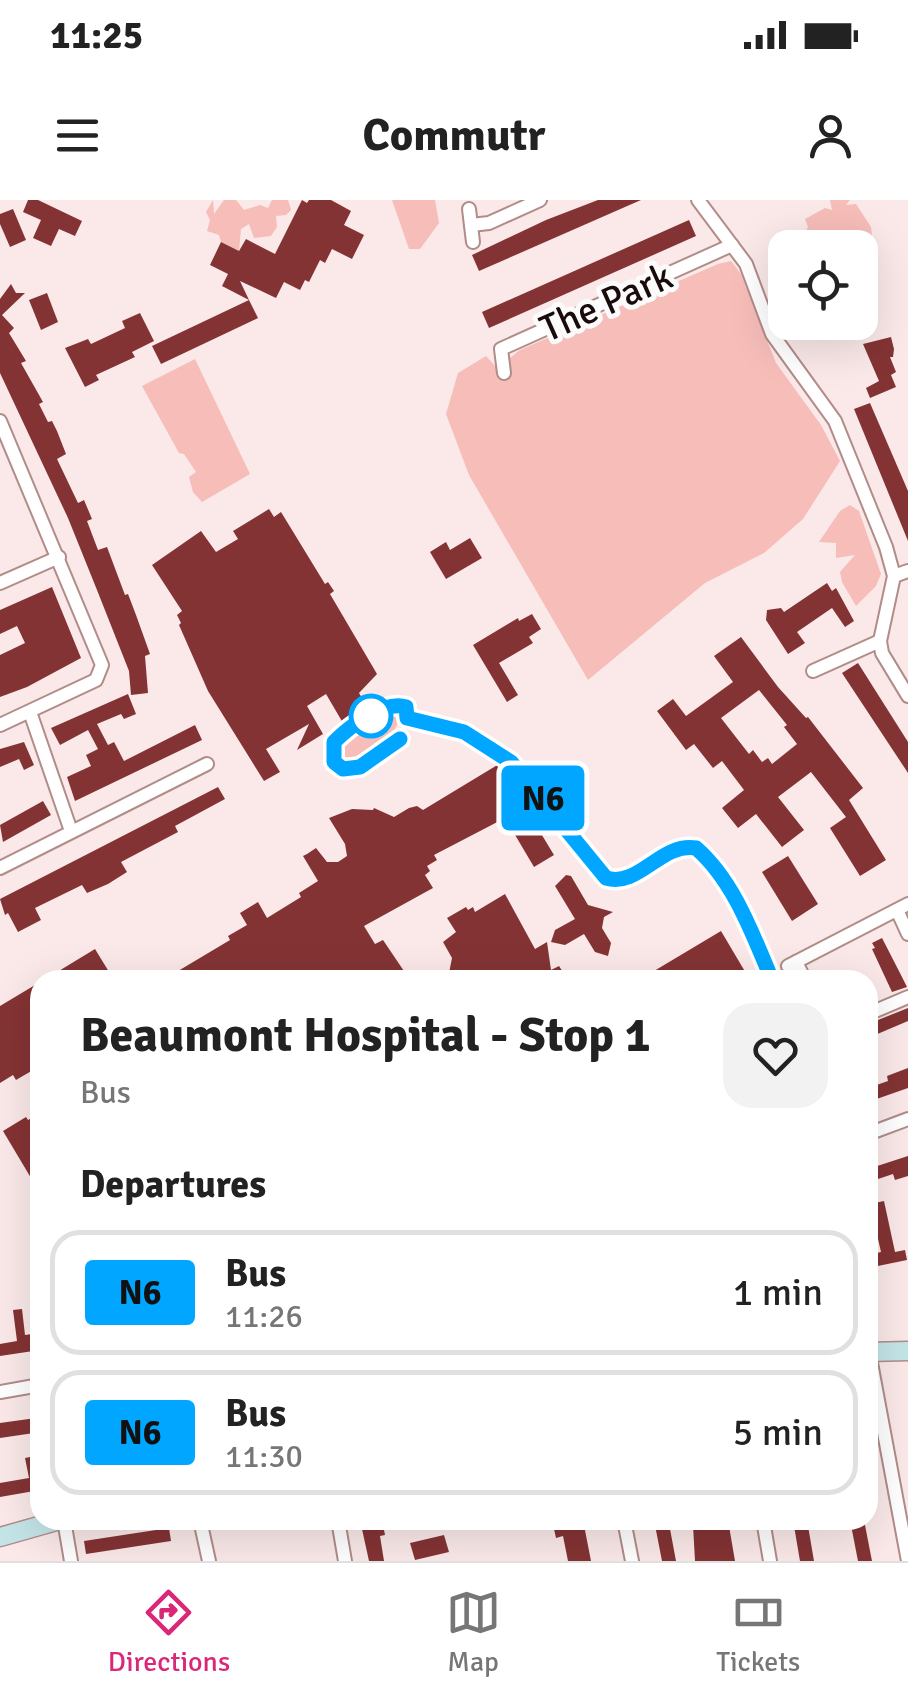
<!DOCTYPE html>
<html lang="en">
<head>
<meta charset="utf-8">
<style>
	:root { --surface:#fff; --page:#f2f2f2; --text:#222; --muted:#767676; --line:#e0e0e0; --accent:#db2777 }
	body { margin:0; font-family:Signika,sans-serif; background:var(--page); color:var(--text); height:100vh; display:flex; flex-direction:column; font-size:38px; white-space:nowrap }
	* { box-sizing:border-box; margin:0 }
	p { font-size:32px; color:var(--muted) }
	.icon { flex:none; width:55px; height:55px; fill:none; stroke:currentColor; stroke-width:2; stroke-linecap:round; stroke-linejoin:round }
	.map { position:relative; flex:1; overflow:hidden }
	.side { position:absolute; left:30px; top:770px; width:848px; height:560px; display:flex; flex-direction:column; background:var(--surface); border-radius:30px; box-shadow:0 10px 40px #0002 }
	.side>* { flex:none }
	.badge { padding:0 20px; border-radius:8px; font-size:35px; line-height:65px }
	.buttons { position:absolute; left:768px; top:30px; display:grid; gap:20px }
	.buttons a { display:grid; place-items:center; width:110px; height:110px; border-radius:20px; background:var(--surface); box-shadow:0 10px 40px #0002; font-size:50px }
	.map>.badge { position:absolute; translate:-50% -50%; box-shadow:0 0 0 5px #fff }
	h2 { padding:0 50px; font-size:38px; line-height:90px }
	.round { display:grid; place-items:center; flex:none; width:105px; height:105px; border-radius:30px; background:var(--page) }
	.summary { display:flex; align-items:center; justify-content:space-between; height:170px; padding:0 50px }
	h1 { font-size:48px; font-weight:700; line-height:75px }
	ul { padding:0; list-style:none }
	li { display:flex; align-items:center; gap:30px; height:125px; margin:0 20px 15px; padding:0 30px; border:5px solid var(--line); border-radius:30px }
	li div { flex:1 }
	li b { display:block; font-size:38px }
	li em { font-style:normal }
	li .badge { min-width:110px; font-weight:700; text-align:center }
	.status { display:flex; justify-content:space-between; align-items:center; height:70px; padding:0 50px; background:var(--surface); direction:ltr }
	.status svg { height:28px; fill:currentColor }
	header { display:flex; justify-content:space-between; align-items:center; height:130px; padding:0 50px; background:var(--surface); font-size:45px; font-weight:700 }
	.tab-bar { display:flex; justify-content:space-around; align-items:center; height:140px; border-top:2px solid var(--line); background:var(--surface); font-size:28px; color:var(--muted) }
	.tab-bar a { display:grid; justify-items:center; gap:5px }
	.tab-bar .current { color:var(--accent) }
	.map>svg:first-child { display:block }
</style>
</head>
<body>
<div class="status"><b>11:25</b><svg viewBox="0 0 49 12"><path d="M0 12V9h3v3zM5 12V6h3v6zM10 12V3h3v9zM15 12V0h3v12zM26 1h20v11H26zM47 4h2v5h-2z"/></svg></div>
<header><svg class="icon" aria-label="menu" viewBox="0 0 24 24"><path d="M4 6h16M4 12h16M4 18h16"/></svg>Commutr<svg class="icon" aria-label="person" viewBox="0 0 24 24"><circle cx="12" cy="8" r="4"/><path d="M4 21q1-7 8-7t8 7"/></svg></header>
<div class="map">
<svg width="908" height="1361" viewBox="0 0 908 1361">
	<rect width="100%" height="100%" fill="#fae9e8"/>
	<!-- green -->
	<g fill="#f6bdb9">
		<path d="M213,0L214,14L224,0H236L244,10L260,5L268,8L272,0H288L291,10L286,15L276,16L277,27L271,36L254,38L249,24L241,29L239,51L221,42L219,35L207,31L210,20L206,12Z"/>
		<path d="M392,0H435L439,23L420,49H409Z"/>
		<path d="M830,0H850L846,5L856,4L871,27L872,36L853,40L848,47H789L802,38L808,27L805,19L825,8L832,10Z"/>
		<path d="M731,61L741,74L776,163L821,225L840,261L803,319L764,353L705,383L588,480L469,275L446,214L458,173L486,156L497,168L520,150L718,64Z"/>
		<path d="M195,159L250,274L202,302L193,292L189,277L196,272L184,254L179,253L142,186Z"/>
		<path d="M850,305L859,311L881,374L876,386L856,406L842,382L840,372L855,355L836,358V343L819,342L840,311Z"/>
		<path d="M393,512L399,519C392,542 375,554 353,563L343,561L340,551L348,537Z"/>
	</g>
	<!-- building -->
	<g fill="#843334" fill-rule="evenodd">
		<path d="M28,0H38L82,21L75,36L59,29L51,46L33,38L41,20L23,12Z"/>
		<path d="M302,0L307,3L309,0H331L351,11L344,25L364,35L352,59L332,49L325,63L320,60L309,82L305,80L300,90L284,82L276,98L240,81L249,100L222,86L228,74L210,65L221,42L239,51L246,39L275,54Z"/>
		<path d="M598,0H641L479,71L472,55L546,20Z"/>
		<path d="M13,9L26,40L10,47L0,24V14Z"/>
		<path d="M689,20L696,36L489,128L482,112Z"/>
		<path d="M11,84L16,93H25L2,115L14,128L9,133L26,161L21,163L43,202L39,204L48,222L52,221L57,231L66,254L57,259L78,303L84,300L92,319L87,321L98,350L107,347L125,395L128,394L136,415L150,454L145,456L148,493L131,495L129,471L97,390L68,318L0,173V99Z"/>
		<path d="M47,93L58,122L41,130L29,100Z"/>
		<path d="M249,100L258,118L161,164L152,146Z"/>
		<path d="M140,113L154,141L132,152L135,157L96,175L99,180L85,187L65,148L88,139L91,144L125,128L122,121Z"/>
		<path d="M891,137L894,149L893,157H890L896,172L891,175L896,187L870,198L866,188L879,181L863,144Z"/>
		<path d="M870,203L908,291V341L854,209Z"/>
		<path d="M269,309L274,317L281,312L325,384L328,382L334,391L330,394L377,474L359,493L368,508L343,523L326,494L307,506L323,534L297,550L309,524L266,549L280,572L264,581L208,491L179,425L181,423L177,415L182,411L152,365L201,331L216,352L238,339L233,331Z"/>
		<path d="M470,338L482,358L446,379L430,352L446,342L450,350Z"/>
		<path d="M827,383L832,391L836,388L854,421L845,427L832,408L797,432L805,443L788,454L766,420L767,410L781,408L784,412Z"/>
		<path d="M52,387L81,458L27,487L0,497V455L25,443L17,426L0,434V410Z"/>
		<path d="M532,414L541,429L529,437L533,443L499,463L518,495L507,502L473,445L518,418L519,421Z"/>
		<path d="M741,437L778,487L806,518L808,517L863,588L849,600L886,660L860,676L830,628L846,617L811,572L778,597L804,630L782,647L756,614L738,628L722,608L744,590L722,561L713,568L694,544L686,550L657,511L673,499L686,516L733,482L714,456ZM759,490L787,525L784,527L797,544L772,564L768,558L762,562L753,550L749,554L721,518Z"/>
		<path d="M858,463L908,542V573L842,473Z"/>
		<path d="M128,494L136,514L124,519L121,514L97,524L108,545L114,542L124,561L195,525L202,540L75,601L67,577L91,566L86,555L98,549L88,530L60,545L51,528Z"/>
		<path d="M24,542L34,565L24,570L19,559L0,567V549Z"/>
		<path d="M499,564L554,655L534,667L505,618L434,655L437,660L427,666L430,671L425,675L433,688L364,726L375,744L383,740L410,780H163L230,740L228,736L247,725L240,713L258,702L267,718L301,697L299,693L318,681L303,656L307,654L316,648L327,662H338L347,656L345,644L329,618L352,609L373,610L374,608L394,617L409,608L417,606L423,610Z"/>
		<path d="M218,587L225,599L175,626L178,632L121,662L127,672L108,684L87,693L82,685L35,708L41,720L18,732L8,713L5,715L0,699Z"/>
		<path d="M43,601L51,615L3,642L0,625Z"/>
		<path d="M788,656L818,704L792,721L762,672Z"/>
		<path d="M566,675L571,676L588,705L613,712L604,717L602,728L611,743L608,756L595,752L584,734L565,745L551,742L555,730L575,719L555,686Z"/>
		<path d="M505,694L535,749L547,742L551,770L559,766L568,780H470L467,775L458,780H436L449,773L452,758L443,742L456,732L447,718L466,707L468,710L473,707L475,712Z"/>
		<path d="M721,731L750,780H639Z"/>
		<path d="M882,738L901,775L907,787L892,792L872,749L875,748L872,743Z"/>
		<path d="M95,749L114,780H44Z"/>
		<path d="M40,782V866L16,880L13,875L0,883V806Z"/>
		<path d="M908,808V821L868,838V824Z"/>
		<path d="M908,868V888L868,902V888L888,881L887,876Z"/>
		<path d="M37,915L40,920V973L31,978L3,931L26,917L28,920Z"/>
		<path d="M908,956V976L895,980L893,974L872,981L868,969Z"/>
		<path d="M884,1001L895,1052L905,1050L907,1060L868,1068V1055L881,1052L870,1004Z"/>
		<path d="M22,1109L25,1135L40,1133V1150L0,1156V1144L17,1141L13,1110Z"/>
		<path d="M36,1218L38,1229L34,1233L0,1238V1223Z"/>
		<path d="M40,1255V1290L0,1297V1283L29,1278L25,1258Z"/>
		<path d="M360,1320H382L385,1335L380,1336L384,1361H369Z"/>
		<path d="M552,1320H583L591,1361H568L563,1336L556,1338Z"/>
		<path d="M654,1320H728L735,1361H695L693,1325L670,1329L676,1361H662Z"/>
		<path d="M793,1320H807L814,1361H800Z"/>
		<path d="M850,1320H864L872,1361H858Z"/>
		<path d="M169,1328L171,1341L86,1354L84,1341Z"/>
		<path d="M444,1335L449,1352L415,1360L410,1343Z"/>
	</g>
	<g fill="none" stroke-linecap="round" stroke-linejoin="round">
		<defs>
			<g id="street">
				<path d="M698,0L746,64L772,134L835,221L886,347L894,376L880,441L882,453L908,496"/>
				<path d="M469,9L473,42"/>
				<path d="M471,25L489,23L540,0"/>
				<path d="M504,173L501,149L732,45"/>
				<path d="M0,221L102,465L96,480L0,525"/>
				<path d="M894,376L908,371"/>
				<path d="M0,383L59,357"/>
				<path d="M813,471L880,441"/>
				<path d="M30,512L71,631"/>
				<path d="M0,668L207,564"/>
				<path d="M897,710L908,734"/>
				<path d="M796,762L805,780"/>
				<path d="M788,766L908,704"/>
				<path d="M868,814L908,797"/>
				<path d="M868,934L908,919"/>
				<path d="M869,1152L908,1361"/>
				<path d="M0,1192L40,1185"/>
				<path d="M64,1320L71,1361"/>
				<path d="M200,1320L209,1361"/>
				<path d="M338,1320L345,1361"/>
				<path d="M624,1320L632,1361"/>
				<path d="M763,1320L770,1361"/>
			</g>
			<g id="secondary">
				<path d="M868,1152L908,1151"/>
				<path d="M0,1337L60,1320"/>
			</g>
		</defs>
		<!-- street casing -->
		<use href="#street" stroke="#b18c89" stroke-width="16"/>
		<!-- secondary casing -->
		<use href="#secondary" stroke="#b18c89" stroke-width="21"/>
		<!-- street -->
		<use href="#street" stroke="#fff" stroke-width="12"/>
		<!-- secondary -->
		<use href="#secondary" stroke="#c4e5e8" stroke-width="18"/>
	</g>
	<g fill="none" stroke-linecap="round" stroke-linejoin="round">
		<defs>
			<path id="line" d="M400,539L360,567L343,569L334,562V542C349,527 384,500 406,507L407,518L464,532L511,562L606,678C639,688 661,642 696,648C734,681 753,735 772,780"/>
		</defs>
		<!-- line casing -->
		<use href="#line" stroke="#fff" stroke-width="22"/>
		<!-- line -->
		<use href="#line" stroke="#00a6ff" stroke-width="15"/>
	</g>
	<!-- markers -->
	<circle fill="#fff" stroke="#00a6ff" stroke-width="5" cx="371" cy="516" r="20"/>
	<g text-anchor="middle" stroke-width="10" stroke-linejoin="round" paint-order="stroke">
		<!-- street labels -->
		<g font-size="38" fill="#180b0a" stroke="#fbfbfb">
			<text transform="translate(606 102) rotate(-24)" y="13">The Park</text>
		</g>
	</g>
</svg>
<div class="buttons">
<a><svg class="icon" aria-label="locate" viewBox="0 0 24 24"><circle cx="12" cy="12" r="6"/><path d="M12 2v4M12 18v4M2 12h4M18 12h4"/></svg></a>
</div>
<b class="badge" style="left:543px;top:598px;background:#00a6ff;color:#111">N6</b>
<section class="side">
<div class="summary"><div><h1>Beaumont Hospital - Stop 1</h1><p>Bus</p></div><a class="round"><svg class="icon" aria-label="heart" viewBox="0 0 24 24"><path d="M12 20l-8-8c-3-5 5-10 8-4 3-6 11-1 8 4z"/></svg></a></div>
<h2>Departures</h2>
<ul>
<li><span class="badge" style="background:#00a6ff;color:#111">N6</span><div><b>Bus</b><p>11:26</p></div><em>1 min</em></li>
<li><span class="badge" style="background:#00a6ff;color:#111">N6</span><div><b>Bus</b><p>11:30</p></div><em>5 min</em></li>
</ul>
</section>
</div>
<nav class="tab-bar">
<a class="current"><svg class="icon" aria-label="directions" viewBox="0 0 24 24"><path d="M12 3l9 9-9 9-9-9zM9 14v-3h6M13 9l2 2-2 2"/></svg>Directions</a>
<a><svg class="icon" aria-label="map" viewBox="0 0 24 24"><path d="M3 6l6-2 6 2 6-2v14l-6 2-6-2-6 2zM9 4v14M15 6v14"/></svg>Map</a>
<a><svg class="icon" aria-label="tickets" viewBox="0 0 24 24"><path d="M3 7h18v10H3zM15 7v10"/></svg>Tickets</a>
</nav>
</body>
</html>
